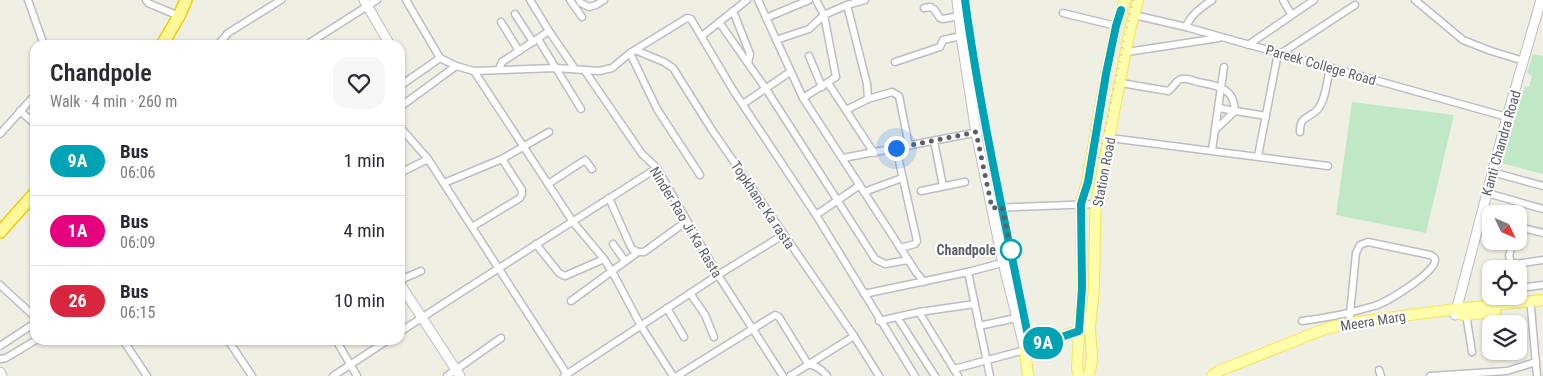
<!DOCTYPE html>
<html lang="en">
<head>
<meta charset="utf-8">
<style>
	:root { --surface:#fff; --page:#f7f7f7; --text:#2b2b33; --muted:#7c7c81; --line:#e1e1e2 }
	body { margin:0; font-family:"Roboto Condensed",sans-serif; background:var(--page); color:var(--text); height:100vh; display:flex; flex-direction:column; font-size:19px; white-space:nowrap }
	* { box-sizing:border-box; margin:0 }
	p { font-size:16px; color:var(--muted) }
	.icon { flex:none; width:28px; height:28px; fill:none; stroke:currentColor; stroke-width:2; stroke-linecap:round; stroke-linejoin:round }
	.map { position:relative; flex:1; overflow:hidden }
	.sheet { position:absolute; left:30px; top:40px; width:375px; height:305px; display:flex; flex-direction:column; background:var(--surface); border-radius:15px; box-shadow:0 1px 4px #0004 }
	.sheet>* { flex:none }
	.badge { padding:0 10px; border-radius:16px; font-size:18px; line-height:32px }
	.needle { width:32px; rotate:134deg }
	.tools { position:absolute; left:1482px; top:205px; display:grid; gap:10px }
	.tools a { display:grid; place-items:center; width:45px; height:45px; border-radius:10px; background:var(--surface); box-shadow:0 1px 4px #0004; font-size:25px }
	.you { position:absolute; width:25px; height:25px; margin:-12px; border:4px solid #fff; border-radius:50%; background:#1a73e8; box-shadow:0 0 0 8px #1a73e833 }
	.map>.badge { position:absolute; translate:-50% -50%; box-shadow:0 0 0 2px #fff }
	.round { display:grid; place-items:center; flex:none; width:52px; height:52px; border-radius:15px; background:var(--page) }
	.headline { display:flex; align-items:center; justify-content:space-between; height:85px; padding:0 20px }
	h1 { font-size:24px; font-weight:600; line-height:38px }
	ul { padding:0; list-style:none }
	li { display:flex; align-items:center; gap:15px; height:70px; padding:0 20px; border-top:1px solid var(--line) }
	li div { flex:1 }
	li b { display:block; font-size:19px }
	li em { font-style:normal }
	li .badge { min-width:55px; font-weight:700; text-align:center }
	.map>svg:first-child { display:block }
</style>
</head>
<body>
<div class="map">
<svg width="1543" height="376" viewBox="0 0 1543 376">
	<rect width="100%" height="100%" fill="#f0efe4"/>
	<!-- green -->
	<g fill="#c0e8c6">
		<path d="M1533,54L1543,56V174L1501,163L1525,86L1529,87L1532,76L1527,73Z"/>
		<path d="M1352,102L1454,115L1426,233L1336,215Z"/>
	</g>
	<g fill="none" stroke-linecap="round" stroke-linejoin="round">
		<defs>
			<g id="minor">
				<path d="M28,0L44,45"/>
				<path d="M146,0L148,3L179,16"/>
				<path d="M406,0L440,58L456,66L474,71L556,68L599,71L612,68L630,53L687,18L691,19L733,90L816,215L915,376"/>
				<path d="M530,0L549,31"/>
				<path d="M570,0L582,17"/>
				<path d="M579,0L581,3L589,7L596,5L604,0"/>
				<path d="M758,0L803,98L916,272L924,282"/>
				<path d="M1283,0L1291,14"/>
				<path d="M1415,0L1463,40L1491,51L1524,61"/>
				<path d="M847,5L867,84L868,99"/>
				<path d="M924,8L930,7L934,9L940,18L943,19L959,16"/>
				<path d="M733,11L750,54L748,63"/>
				<path d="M1063,13L1116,26"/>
				<path d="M515,14L533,42"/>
				<path d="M1134,15L1186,27L1507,117"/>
				<path d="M766,18L809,0"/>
				<path d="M501,22L519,51"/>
				<path d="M719,22L766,89L875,259L885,264L908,260"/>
				<path d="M1186,27C1191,14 1201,8 1212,0"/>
				<path d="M702,36L747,0"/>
				<path d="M538,39L581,109"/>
				<path d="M776,40L809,29L824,15L847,5L865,0"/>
				<path d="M218,45L228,33L281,0"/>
				<path d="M306,45L377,0"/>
				<path d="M1248,45L1314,0"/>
				<path d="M635,50L664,62L673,68L712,130L854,336L879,376"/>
				<path d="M1127,52L1219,38"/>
				<path d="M630,53L657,109L700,175"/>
				<path d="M1280,54L1355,5"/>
				<path d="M809,56L822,87"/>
				<path d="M895,62L940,47L943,40L961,36"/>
				<path d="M499,69L502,62L549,31L575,69"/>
				<path d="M474,71L573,222L604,259L614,275L641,326L673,376"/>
				<path d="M585,71L642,154L657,168L718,275L783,376"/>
				<path d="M828,83L874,153"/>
				<path d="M1121,83L1168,91C1174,88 1176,79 1182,79C1187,78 1194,81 1198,82C1217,86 1234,87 1235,111L1215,130"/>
				<path d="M400,86L440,58"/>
				<path d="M803,98L836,77L824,15L816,0"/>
				<path d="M743,104L790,72"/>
				<path d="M400,107L456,66"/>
				<path d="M1218,108L1266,116"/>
				<path d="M846,110L868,99L892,92L899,96L909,146"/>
				<path d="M20,111L35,124"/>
				<path d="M400,127L428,159L568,376"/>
				<path d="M1300,132C1300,114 1309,120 1318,109C1326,99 1327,80 1330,68"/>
				<path d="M0,134L35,95"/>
				<path d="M1110,138L1328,166"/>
				<path d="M934,141L943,186"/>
				<path d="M896,148L917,241L915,244L900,248"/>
				<path d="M1212,150L1224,67"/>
				<path d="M1258,156L1278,53"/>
				<path d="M843,158L979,132"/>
				<path d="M1492,172L1543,186"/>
				<path d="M400,173L428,159"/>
				<path d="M444,183L502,159L549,132"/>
				<path d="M548,184L585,160L592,169"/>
				<path d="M921,191L965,182"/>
				<path d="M864,192L902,178"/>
				<path d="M1487,193L1543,209"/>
				<path d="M609,198L629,243L632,249L638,252"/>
				<path d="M992,208L1096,204"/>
				<path d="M816,215L860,185"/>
				<path d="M1481,217L1491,220"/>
				<path d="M472,227L520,198L522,194V190L502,159"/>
				<path d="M1519,227L1543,233"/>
				<path d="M1513,241L1509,256L1511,262L1516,264L1543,260"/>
				<path d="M536,244L559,273L565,276L604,259"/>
				<path d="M613,244L625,261"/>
				<path d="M968,272L990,376"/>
				<path d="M400,280L421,271"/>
				<path d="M0,285L35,317"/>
				<path d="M1519,288L1543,285"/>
				<path d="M690,293L705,315L714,337"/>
				<path d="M864,294L968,272L1013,260"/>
				<path d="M571,301L638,252H644L687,221"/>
				<path d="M667,308L684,337"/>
				<path d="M1531,308L1537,376"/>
				<path d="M919,312L958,376"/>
				<path d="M1466,314L1472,352"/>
				<path d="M897,317L935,376"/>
				<path d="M879,321L919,312L975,304"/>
				<path d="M1302,321C1326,318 1351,313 1374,306C1386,303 1435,273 1435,260C1435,257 1432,256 1430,255L1368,242L1360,245L1356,253L1349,324"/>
				<path d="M979,326L1016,318"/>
				<path d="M400,332C485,276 571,223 657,168"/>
				<path d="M123,340L147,376"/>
				<path d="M228,340L252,376"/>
				<path d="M336,340L357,376"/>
				<path d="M0,346L35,323"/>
				<path d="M0,359L6,358L36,340"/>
				<path d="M954,369L1025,350"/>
				<path d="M1379,370L1381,376"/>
				<path d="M333,376L388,340"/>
				<path d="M447,376L501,338"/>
				<path d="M564,376L718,275L783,235"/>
				<path d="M677,376L775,315L779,317L808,364C817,366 821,369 827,376"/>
				<path d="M790,376L854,336"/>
				<path d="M1430,376L1507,371L1536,362"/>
			</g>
			<g id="tertiary">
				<path d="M364,0L390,45"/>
				<path d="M957,0L961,36L976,133L1003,263L1025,350"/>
				<path d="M965,0C980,111 1005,221 1027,331L1035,347"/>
				<path d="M400,284L460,376"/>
				<path d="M1455,315L1507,117L1541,0"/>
				<path d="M0,372L2,376"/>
			</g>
			<g id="primary">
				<path d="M1462,315L1495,312"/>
				<path d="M1028,376L1025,350L1060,337L1085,329"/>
				<path d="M1079,376L1077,368L1082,287L1081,203L1087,182L1106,74L1116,26L1125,0"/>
				<path d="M1088,376C1095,362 1090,342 1090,327C1091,312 1094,298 1094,284C1095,257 1094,231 1096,204L1130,30L1138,0"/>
				<path d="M1212,376L1219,371L1302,338L1328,328L1356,322L1456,309L1543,300"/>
			</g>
			<g id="trunk">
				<path d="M162,45L179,16L186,0"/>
				<path d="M0,232L35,193"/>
			</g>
		</defs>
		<!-- minor casing -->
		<use href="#minor" stroke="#bcbdc4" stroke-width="9"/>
		<!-- tertiary casing -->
		<use href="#tertiary" stroke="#bcbdc4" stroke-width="11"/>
		<!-- primary casing -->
		<use href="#primary" stroke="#f8e355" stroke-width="12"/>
		<!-- trunk casing -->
		<use href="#trunk" stroke="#f4cc00" stroke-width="14"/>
		<!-- minor -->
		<use href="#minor" stroke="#fff" stroke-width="6"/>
		<!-- tertiary -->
		<use href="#tertiary" stroke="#fff" stroke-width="9"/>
		<!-- primary -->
		<use href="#primary" stroke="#fffeaa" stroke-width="10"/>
		<!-- trunk -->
		<use href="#trunk" stroke="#fff89b" stroke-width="11"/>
		<!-- rail -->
		<path stroke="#b8b8b9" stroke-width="2" stroke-dasharray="1 6" stroke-linecap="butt" d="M1099,158L1133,0"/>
	</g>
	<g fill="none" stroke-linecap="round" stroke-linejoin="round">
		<defs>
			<path id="line" d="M965,0C980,111 1005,221 1027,331L1035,346L1079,331L1082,288L1081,204L1088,182L1106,74L1116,26L1121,10"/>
		</defs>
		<!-- line casing -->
		<use href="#line" stroke="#fff" stroke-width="11"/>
		<!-- line -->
		<use href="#line" stroke="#00a3b4" stroke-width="8"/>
		<!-- walk -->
		<path stroke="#5c5f66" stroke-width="5" stroke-dasharray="0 9" d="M896,148L976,132L992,208L1002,207L1011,250"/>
	</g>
	<!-- markers -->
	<circle fill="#fff" stroke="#00a3b4" stroke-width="2.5" cx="1011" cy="250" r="10"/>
	<g text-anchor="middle" stroke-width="4" stroke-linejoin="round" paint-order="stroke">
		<!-- street labels -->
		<g font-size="14" fill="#5c5f66" stroke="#fff">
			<text transform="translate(1321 65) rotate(16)" y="5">Pareek College Road</text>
			<text transform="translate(1501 143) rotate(-74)" y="5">Kanti Chandra Road</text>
			<text transform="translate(1104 172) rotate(-79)" y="5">Station Road</text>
			<text transform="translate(763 205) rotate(56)" y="5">Topkhane Ka rasta</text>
			<text transform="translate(686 222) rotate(59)" y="5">Ninder Rao Ji Ka Rasta</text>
			<text transform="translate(1373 321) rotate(-9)" y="5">Meera Marg</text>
		</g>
		<!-- stop labels -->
		<g font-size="14" font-weight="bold" fill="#5c5f66" stroke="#fff" text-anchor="end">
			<text x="996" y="255">Chandpole</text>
		</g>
	</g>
</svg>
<div class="tools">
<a><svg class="needle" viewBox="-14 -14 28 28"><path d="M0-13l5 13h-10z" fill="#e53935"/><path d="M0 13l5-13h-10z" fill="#7c7c81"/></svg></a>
<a><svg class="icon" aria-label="locate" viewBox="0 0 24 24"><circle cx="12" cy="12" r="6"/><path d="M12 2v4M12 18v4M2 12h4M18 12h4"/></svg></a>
<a><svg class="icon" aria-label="layers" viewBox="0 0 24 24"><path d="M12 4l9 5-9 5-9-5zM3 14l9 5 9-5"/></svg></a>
</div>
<div class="you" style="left:896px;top:148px"></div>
<b class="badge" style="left:1043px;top:343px;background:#00a3b4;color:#fff">9A</b>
<section class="sheet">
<div class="headline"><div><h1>Chandpole</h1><p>Walk · 4 min · 260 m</p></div><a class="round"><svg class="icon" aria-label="heart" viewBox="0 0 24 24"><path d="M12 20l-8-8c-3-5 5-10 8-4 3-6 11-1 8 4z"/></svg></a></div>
<ul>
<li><span class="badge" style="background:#00a3b4;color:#fff">9A</span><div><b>Bus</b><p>06:06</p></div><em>1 min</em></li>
<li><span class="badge" style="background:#e6007e;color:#fff">1A</span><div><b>Bus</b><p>06:09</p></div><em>4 min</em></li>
<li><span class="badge" style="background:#d7263d;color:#fff">26</span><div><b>Bus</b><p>06:15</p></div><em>10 min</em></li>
</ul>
</section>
</div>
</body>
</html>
